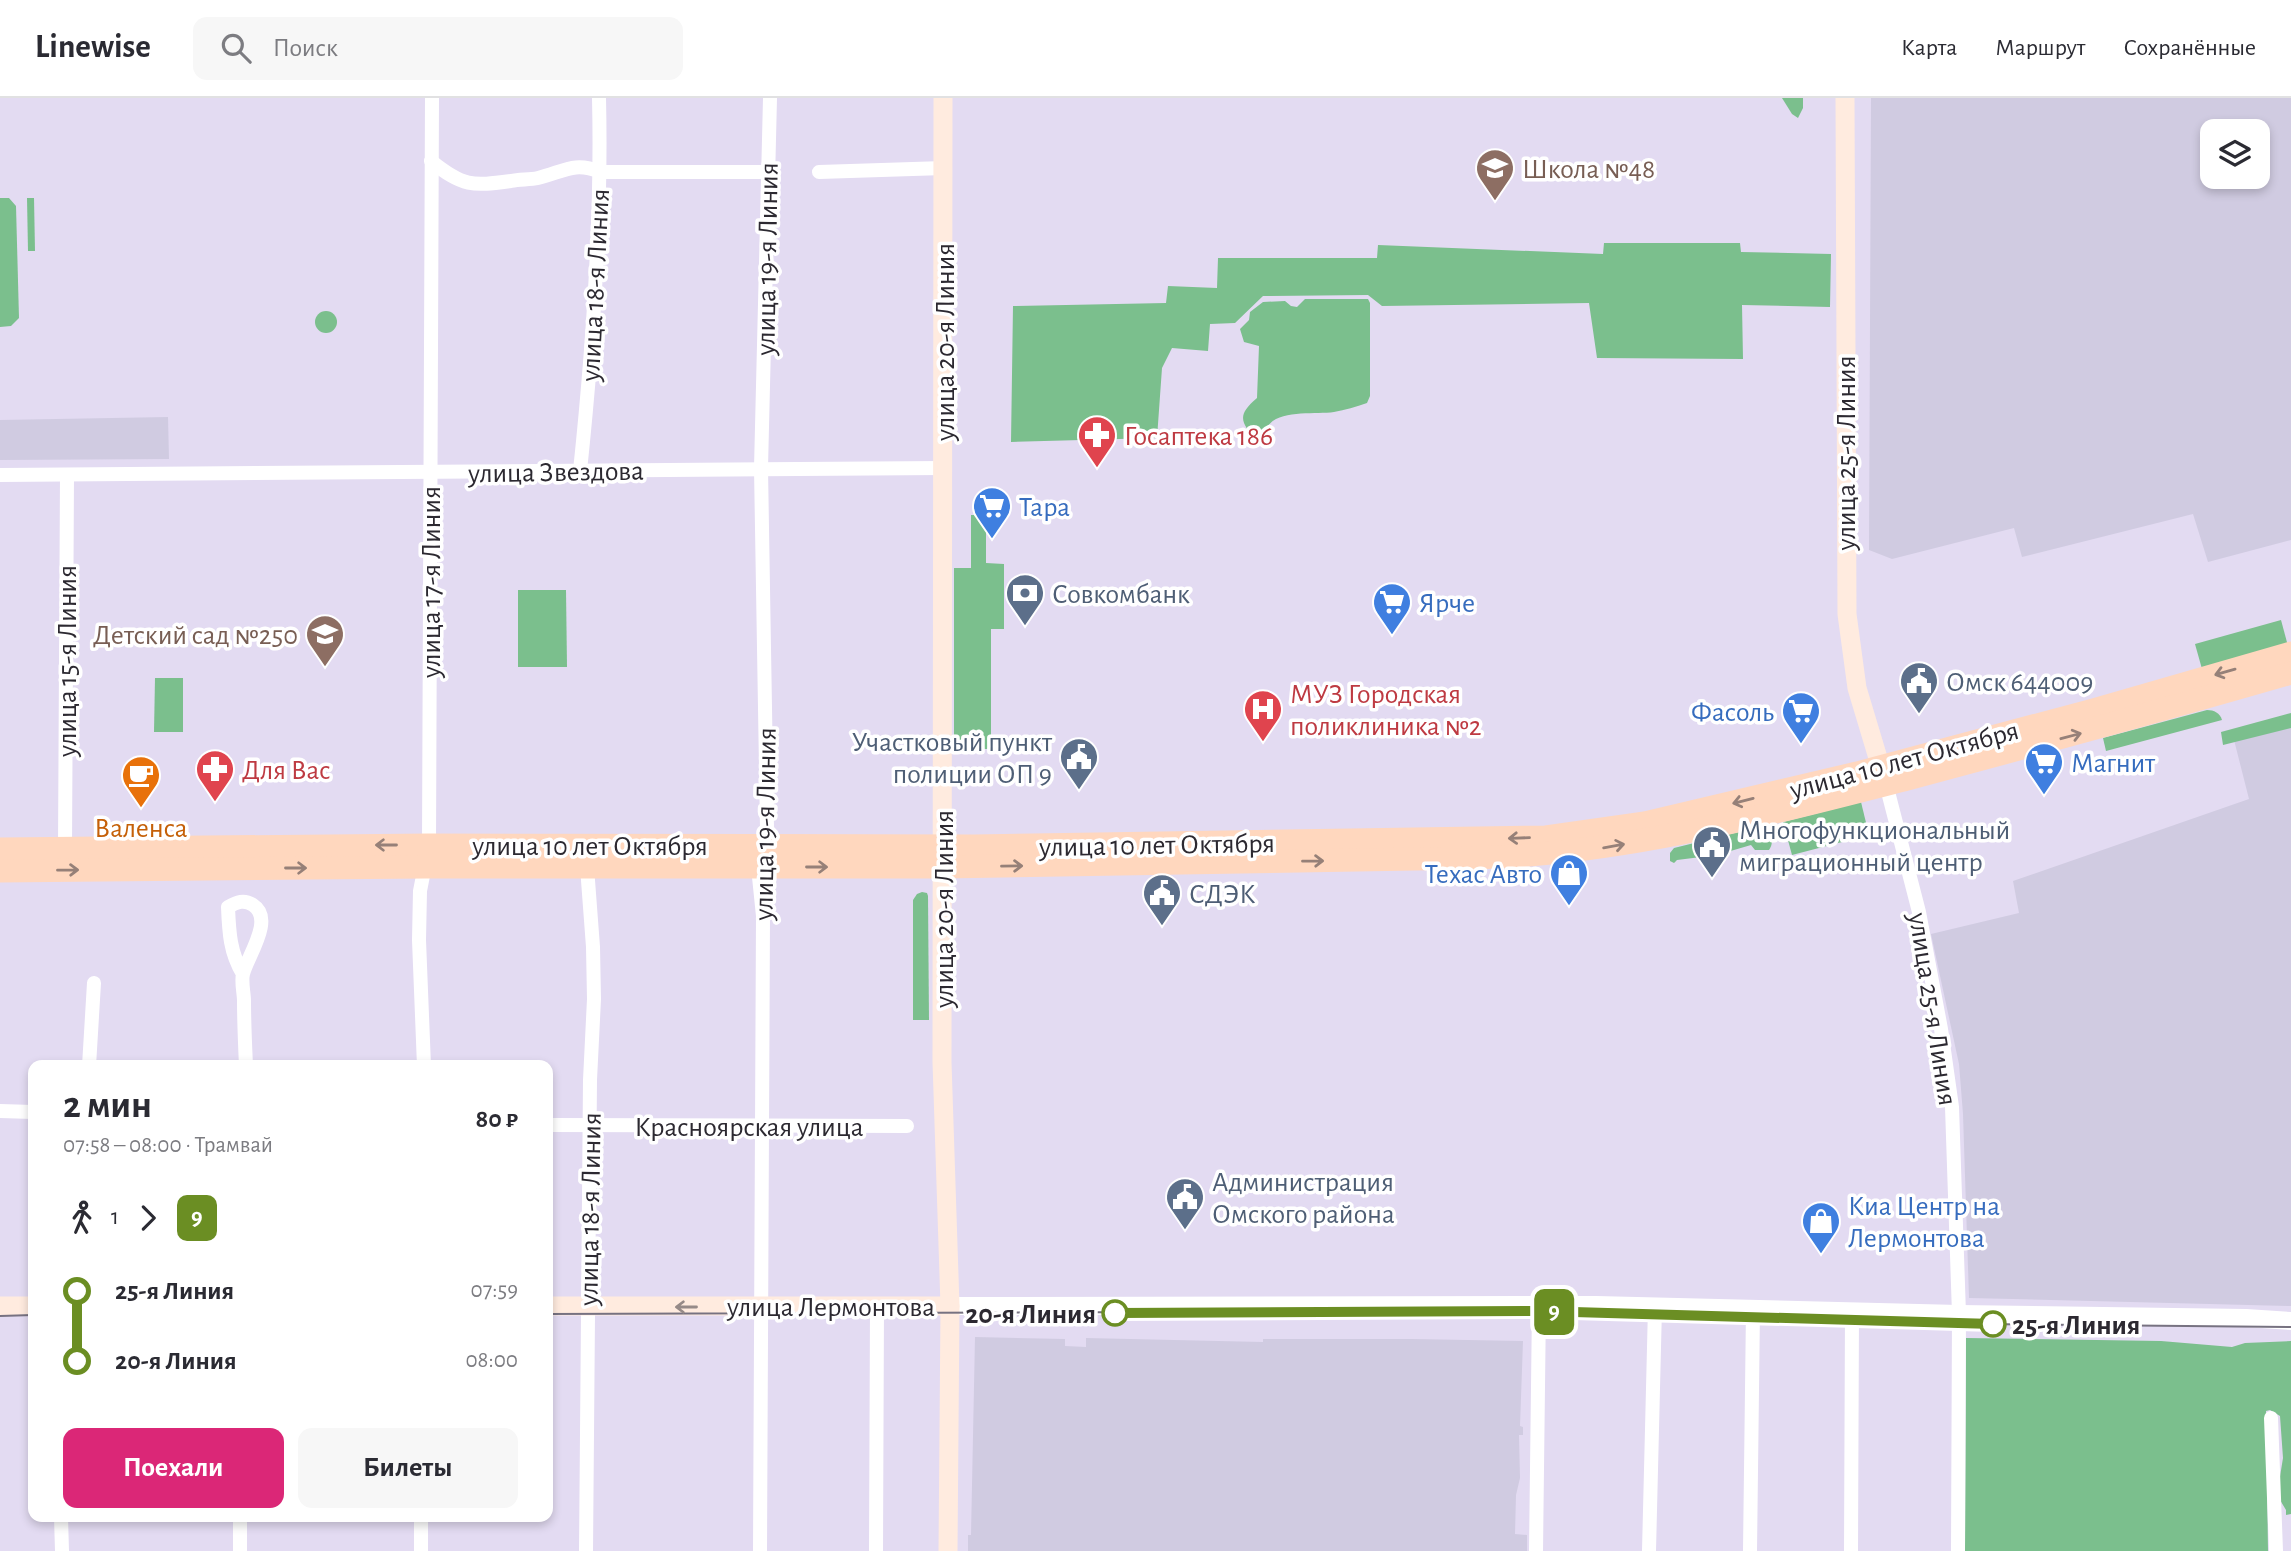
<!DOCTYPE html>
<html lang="ru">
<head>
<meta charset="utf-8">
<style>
	:root { --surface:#fff; --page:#f7f7f7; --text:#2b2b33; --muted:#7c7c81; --line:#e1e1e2; --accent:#db2777 }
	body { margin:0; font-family:"Alegreya Sans",sans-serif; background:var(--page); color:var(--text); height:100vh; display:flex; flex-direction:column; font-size:26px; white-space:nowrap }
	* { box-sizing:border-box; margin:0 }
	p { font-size:23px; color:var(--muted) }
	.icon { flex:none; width:38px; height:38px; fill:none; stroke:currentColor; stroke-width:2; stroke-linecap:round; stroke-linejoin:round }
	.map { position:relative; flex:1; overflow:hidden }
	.side { position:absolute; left:28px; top:962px; width:525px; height:462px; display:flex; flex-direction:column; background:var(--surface); border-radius:14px; box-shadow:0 4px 10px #0003 }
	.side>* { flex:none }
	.badge { padding:0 14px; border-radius:10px; font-size:24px; line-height:46px }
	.controls { position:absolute; left:2200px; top:21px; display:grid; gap:14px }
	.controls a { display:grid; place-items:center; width:70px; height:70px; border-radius:14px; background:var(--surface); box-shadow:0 4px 10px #0003; font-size:35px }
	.map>.badge { position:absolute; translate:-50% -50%; box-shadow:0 0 0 4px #fff }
	.legs { display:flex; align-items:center; gap:10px; height:77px; padding:0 35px; font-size:23px }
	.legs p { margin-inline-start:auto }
	.headline { display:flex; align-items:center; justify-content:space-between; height:119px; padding:0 35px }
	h1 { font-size:38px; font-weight:600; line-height:52px }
	.action { display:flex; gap:14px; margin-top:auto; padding:14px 35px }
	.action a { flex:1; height:80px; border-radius:14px; background:var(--accent); color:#fff; font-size:28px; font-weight:600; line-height:80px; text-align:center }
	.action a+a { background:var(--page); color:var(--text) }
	ul { padding:0 35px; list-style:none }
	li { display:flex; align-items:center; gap:24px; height:70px; font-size:26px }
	li i { display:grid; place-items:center; width:10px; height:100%; margin:0 9px; background:currentColor }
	li i::after { content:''; width:18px; height:18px; margin:-9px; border:5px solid; border-radius:50%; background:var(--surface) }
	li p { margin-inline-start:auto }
	li:first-child i { background:linear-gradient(#0000 50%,currentColor 0) }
	li:last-child i { background:linear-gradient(currentColor 50%,#0000 0) }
	header { display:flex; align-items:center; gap:42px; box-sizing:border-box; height:98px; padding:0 35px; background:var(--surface); border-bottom:2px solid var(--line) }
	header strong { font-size:33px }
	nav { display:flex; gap:38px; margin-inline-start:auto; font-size:24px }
	.search { width:490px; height:63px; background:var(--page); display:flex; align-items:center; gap:18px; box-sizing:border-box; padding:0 24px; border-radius:14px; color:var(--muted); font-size:26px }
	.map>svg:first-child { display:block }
</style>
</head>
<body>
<header>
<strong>Linewise</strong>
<div class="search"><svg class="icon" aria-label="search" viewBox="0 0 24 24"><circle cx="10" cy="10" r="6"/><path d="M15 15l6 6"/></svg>Поиск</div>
<nav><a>Карта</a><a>Маршрут</a><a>Сохранённые</a></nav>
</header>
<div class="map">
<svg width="2291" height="1453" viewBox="0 0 2291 1453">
	<rect width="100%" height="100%" fill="#e3dbf2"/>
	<!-- industrial -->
	<g fill="#d0cbe1" fill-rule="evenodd">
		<path d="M1871,0H2291V442L2208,464L2193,416L2022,459L2014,430L1892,461L1869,452ZM2258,33V79H2212V33Z"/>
		<path d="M168,319L169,361L0,362V322Z"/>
		<path d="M2291,618V1208L1969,1200L1963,1016L1959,966L1931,836L2019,815L2013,783L2249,701L2232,634Z"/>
		<path d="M975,1239L1065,1241V1248L1086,1249V1240L1263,1244V1241H1412L1523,1243L1520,1328L1523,1329V1337H1519L1520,1380L1516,1397L1515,1436L1527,1437V1453H968V1437H971Z"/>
	</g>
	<!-- green -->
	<g fill="#7bbf8d">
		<path d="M1782,0H1803V10L1798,20L1792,16Z"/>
		<path d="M0,100H9L16,108L19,220L11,228L0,229Z"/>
		<path d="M27,100H34L35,153H28Z"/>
		<path d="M1604,145H1740L1741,154L1831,156L1830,209L1742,207L1743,261L1597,260L1589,205L1382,208L1368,197L1263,198L1235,225L1210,226L1208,253L1172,250L1162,270L1157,340L1011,344L1013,208L1166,205L1168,188L1217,190L1218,160H1377L1378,147L1603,156Z"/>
		<path d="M1305,201H1368L1370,205V298L1367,305C1356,309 1345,312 1334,314C1314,317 1274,310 1265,333L1268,338L1266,342L1257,343C1241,324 1236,318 1257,300L1259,248L1244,244L1240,231L1249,222L1250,214L1263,204L1285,203L1291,208L1297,209Z"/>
		<circle cx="326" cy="224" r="11"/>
		<path d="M971,417H986V465L1004,466V531H991V651H958L954,647V470H971Z"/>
		<path d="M518,492H566L567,569H518Z"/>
		<path d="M2281,522L2288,548L2202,571L2195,546Z"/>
		<path d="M155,580H183V634H154Z"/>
		<path d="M2207,612C2214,612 2220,615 2222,622L2106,653L2103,640Z"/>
		<path d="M2291,615V630L2223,647L2221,634Z"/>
		<path d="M1861,704L1869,737L1792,757L1783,724Z"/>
		<path d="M1755,730C1767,732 1777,741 1769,752H1755L1751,747L1717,757L1677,762L1674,765L1670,763V755L1674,750Z"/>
		<path d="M922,794L927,795L928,798L929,922H913V802L917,796Z"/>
		<path d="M1966,1240L2161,1243L2232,1249L2245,1245L2291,1243V1416L2286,1417V1412L2277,1397L2283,1360L2280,1318L2270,1312L2266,1313L2268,1453H1965Z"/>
	</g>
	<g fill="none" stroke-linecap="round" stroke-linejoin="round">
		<!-- minor -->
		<g stroke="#fff" stroke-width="14">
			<path d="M431,63C463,89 472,88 511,83C520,81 529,82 538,80C563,74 574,63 600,74H768"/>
			<path d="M819,74L944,70"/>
			<path d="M580,373C593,249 602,125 599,0"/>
			<path d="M0,377L944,370"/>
			<path d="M1886,686L1919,814L1941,931L1952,1009L1959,1216L1958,1453"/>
			<path d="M65,750L67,377"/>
			<path d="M243,876C230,855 229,834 228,809C237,804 244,801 253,807C275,821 247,859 243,876C241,884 244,895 244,903C244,925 245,946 246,968"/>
			<path d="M89,968L94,885"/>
			<path d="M424,968L419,842L420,793L429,747L432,0"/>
			<path d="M0,1013L33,1014"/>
			<path d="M548,1027L907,1028"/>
			<path d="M2271,1320L2276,1453"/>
			<path d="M61,1419L62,1453"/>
			<path d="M240,1419V1453"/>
			<path d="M421,1453V1419"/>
			<path d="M586,1453L590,982L594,901L593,849L587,769"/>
			<path d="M760,1453L763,818L758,769L759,747L767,730L761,370L770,0"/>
			<path d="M876,1453L877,1208"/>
			<path d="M1536,1453L1539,1207"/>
			<path d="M1649,1453L1655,1209"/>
			<path d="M1750,1453L1753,1211"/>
			<path d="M1851,1453L1852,1214"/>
		</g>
		<!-- tertiary -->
		<path stroke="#fff" stroke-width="18" d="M950,1208L1596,1207L1959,1216L2246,1220L2291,1223"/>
		<!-- secondary -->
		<g stroke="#ffebdf" stroke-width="19">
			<path d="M943,0L942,964L950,1208L948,1453"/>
			<path d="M1845,0L1847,516L1857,590L1884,680"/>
			<path d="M0,1208H33"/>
			<path d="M548,1208H950"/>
		</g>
		<!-- primary -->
		<g stroke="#ffd7be" stroke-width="23">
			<path d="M0,751L429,747L974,748L1546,739L1645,725L1857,675L2093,612L2291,555"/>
			<path d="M0,773L425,769H944L1474,760C1622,756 1764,718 1907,681C2035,647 2163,612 2291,575"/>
		</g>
		<!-- tram -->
		<g stroke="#777281" stroke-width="2">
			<path d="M548,1216L1539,1213L1970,1226L2291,1229"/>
			<path d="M0,1218L33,1217"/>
		</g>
	</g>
	<!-- one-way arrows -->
	<defs><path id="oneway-shaft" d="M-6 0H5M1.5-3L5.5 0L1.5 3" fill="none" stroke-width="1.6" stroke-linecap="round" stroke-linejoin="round" transform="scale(1.75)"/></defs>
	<g stroke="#968078">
		<use href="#oneway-shaft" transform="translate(2225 574) rotate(164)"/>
		<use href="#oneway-shaft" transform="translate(2071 638) rotate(-15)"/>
		<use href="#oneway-shaft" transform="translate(1743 703) rotate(166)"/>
		<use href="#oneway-shaft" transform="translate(1519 740) rotate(178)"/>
		<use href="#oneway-shaft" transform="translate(386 747) rotate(180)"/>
		<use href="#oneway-shaft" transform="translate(1614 748) rotate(-10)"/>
		<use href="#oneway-shaft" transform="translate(1313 763) rotate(-1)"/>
		<use href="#oneway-shaft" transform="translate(1012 768) rotate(-1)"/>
		<use href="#oneway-shaft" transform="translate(817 769)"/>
		<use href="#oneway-shaft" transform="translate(296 770)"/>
		<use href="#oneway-shaft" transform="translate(68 772) rotate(-1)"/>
	</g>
	<use stroke="#968a88" href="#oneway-shaft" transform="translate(686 1209) rotate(-180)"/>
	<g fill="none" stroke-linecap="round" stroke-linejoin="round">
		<defs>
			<path id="line-1" d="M1115,1215L1539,1213L1993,1226"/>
		</defs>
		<!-- line-1 casing -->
		<use href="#line-1" stroke="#fff" stroke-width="16"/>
		<!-- line-1 -->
		<use href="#line-1" stroke="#6b8e23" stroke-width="10"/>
	</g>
	<!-- icons -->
	<defs>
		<symbol id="school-pin" viewBox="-11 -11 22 30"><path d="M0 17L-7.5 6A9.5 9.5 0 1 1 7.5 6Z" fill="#8d6e63" stroke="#fff"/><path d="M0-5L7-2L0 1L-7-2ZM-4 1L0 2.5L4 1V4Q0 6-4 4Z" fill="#fff"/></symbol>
		<symbol id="pharmacy-pin" viewBox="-11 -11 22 30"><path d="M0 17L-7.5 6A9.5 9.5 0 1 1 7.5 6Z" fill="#e0444e" stroke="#fff"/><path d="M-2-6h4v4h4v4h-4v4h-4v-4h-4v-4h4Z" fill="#fff"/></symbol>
		<symbol id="supermarket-pin" viewBox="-11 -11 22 30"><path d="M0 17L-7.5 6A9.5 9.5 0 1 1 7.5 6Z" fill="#3f7fe0" stroke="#fff"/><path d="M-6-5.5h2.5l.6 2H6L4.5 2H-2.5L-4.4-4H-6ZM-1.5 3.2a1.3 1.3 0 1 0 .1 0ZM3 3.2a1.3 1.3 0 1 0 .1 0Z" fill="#fff"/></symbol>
		<symbol id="bank-pin" viewBox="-11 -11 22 30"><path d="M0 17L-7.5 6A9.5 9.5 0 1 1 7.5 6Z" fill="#5c6f8a" stroke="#fff"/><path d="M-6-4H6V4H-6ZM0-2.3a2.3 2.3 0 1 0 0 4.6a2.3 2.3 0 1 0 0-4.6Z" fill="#fff"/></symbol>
		<symbol id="civic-pin" viewBox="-11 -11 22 30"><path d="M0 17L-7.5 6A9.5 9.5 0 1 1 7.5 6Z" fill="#5c6f8a" stroke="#fff"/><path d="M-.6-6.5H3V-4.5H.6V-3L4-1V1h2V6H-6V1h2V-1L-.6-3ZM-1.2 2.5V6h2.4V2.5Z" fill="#fff"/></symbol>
		<symbol id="hospital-pin" viewBox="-11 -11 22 30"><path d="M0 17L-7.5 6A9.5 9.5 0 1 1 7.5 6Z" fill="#e0444e" stroke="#fff"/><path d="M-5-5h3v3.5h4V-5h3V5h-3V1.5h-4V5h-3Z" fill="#fff"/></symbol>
		<symbol id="cafe-pin" viewBox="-11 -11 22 30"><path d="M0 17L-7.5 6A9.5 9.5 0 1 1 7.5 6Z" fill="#e8710a" stroke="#fff"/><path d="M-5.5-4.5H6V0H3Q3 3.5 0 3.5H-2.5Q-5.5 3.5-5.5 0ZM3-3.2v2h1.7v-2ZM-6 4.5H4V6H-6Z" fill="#fff"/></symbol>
		<symbol id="shop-pin" viewBox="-11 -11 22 30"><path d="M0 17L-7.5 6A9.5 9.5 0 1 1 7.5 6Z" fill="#3f7fe0" stroke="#fff"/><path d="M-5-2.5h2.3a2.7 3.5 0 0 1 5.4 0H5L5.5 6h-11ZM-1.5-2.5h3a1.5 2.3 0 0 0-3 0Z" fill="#fff"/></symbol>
	</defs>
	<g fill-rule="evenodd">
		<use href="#school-pin" x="1473" y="48" width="44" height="60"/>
		<use href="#pharmacy-pin" x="1075" y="315" width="44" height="60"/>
		<use href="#supermarket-pin" x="970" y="386" width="44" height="60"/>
		<use href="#bank-pin" x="1003" y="473" width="44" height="60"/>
		<use href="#supermarket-pin" x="1370" y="482" width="44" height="60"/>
		<use href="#school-pin" x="303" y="514" width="44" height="60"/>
		<use href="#civic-pin" x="1897" y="561" width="44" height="60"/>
		<use href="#hospital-pin" x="1241" y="589" width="44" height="60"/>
		<use href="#supermarket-pin" x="1779" y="591" width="44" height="60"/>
		<use href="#civic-pin" x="1057" y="637" width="44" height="60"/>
		<use href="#supermarket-pin" x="2022" y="642" width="44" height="60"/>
		<use href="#pharmacy-pin" x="193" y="649" width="44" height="60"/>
		<use href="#cafe-pin" x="119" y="655" width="44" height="60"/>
		<use href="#civic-pin" x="1690" y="725" width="44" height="60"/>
		<use href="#shop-pin" x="1547" y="753" width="44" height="60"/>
		<use href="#civic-pin" x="1140" y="773" width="44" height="60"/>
		<use href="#civic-pin" x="1163" y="1077" width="44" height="60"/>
		<use href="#shop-pin" x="1799" y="1101" width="44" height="60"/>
	</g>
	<!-- markers -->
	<g fill="#fff" stroke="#6b8e23" stroke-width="3.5">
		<circle cx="1115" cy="1215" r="12"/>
		<circle cx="1993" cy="1226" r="12"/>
	</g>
	<g text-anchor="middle" stroke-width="7" stroke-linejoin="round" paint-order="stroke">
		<!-- education labels -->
		<g font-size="28" fill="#785e54" stroke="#fff" text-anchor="start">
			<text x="1522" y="80">Школа №48</text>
			<text x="298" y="546" text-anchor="end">Детский сад №250</text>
		</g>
		<!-- street labels -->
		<g font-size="28" fill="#2c2931" stroke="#fff">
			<text transform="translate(766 161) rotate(-89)" y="10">улица 19-я Линия</text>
			<text transform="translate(594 187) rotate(-87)" y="10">улица 18-я Линия</text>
			<text transform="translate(944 244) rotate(-90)" y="10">улица 20-я Линия</text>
			<text transform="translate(1845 355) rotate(-90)" y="10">улица 25-я Линия</text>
			<text transform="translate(556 373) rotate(-1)" y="10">улица Звездова</text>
			<text transform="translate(430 484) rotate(-90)" y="10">улица 17-я Линия</text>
			<text transform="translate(66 563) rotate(-90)" y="10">улица 15-я Линия</text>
			<text transform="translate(1904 661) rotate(-15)" y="10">улица 10 лет Октября</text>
			<text transform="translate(764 726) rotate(-89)" y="10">улица 19-я Линия</text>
			<text transform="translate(1157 746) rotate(-1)" y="10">улица 10 лет Октября</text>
			<text x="590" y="757">улица 10 лет Октября</text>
			<text transform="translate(943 811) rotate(-90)" y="10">улица 20-я Линия</text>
			<text transform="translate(1934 911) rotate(81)" y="10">улица 25-я Линия</text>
			<text x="749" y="1038">Красноярская улица</text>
			<text transform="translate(589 1111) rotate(-89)" y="10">улица 18-я Линия</text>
			<text x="831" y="1218">улица Лермонтова</text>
		</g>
		<!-- health labels -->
		<g font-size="28" fill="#be3a42" stroke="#fff" text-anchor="start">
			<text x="1124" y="347">Госаптека 186</text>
			<text x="1290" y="605">МУЗ Городская<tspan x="1290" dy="32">поликлиника №2</tspan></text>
			<text x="242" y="681">Для Вас</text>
		</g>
		<!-- shop labels -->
		<g font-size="28" fill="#366cbe" stroke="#fff" text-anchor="start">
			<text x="1019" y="418">Тара</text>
			<text x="1419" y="514">Ярче</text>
			<text x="1774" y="623" text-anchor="end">Фасоль</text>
			<text x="2071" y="674">Магнит</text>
			<text x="1542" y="785" text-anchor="end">Техас Авто</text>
			<text x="1848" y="1117">Киа Центр на<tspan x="1848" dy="32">Лермонтова</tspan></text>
		</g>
		<!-- service labels -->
		<g font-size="28" fill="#4e5e75" stroke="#fff" text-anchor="start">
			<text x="1052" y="505">Совкомбанк</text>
			<text x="1946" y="593">Омск 644009</text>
			<text x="1052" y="653" text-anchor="end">Участковый пункт<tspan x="1052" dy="32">полиции ОП 9</tspan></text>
			<text x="1739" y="741">Многофункциональный<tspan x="1739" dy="32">миграционный центр</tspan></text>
			<text x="1189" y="805">СДЭК</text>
			<text x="1212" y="1093">Администрация<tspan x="1212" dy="32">Омского района</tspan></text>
		</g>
		<!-- food labels -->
		<g font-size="28" fill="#c56008" stroke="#fff">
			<text x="141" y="739">Валенса</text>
		</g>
		<!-- stop labels -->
		<g font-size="28" font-weight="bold" fill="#2c2931" stroke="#fff" text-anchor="end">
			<text x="1096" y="1225">20-я Линия</text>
			<text x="2012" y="1236" text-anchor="start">25-я Линия</text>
		</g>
	</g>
</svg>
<div class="controls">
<a><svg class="icon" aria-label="layers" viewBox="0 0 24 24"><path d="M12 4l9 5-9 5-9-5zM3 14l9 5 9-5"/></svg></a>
</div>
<b class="badge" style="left:1554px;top:1214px;background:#6b8e23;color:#fff">9</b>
<section class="side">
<div class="headline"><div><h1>2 мин</h1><p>07:58 – 08:00 · Трамвай</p></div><b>80 ₽</b></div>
<div class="legs"><svg class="icon" aria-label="walk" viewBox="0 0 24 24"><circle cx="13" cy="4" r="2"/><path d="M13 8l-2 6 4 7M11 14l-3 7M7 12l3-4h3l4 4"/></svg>1<svg class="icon" aria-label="forward" viewBox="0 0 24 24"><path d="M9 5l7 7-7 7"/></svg><b class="badge" style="background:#6b8e23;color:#fff">9</b></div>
<ul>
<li><i style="color:#6b8e23"></i><b>25-я Линия</b><p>07:59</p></li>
<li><i style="color:#6b8e23"></i><b>20-я Линия</b><p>08:00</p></li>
</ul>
<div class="action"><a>Поехали</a><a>Билеты</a></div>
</section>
</div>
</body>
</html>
